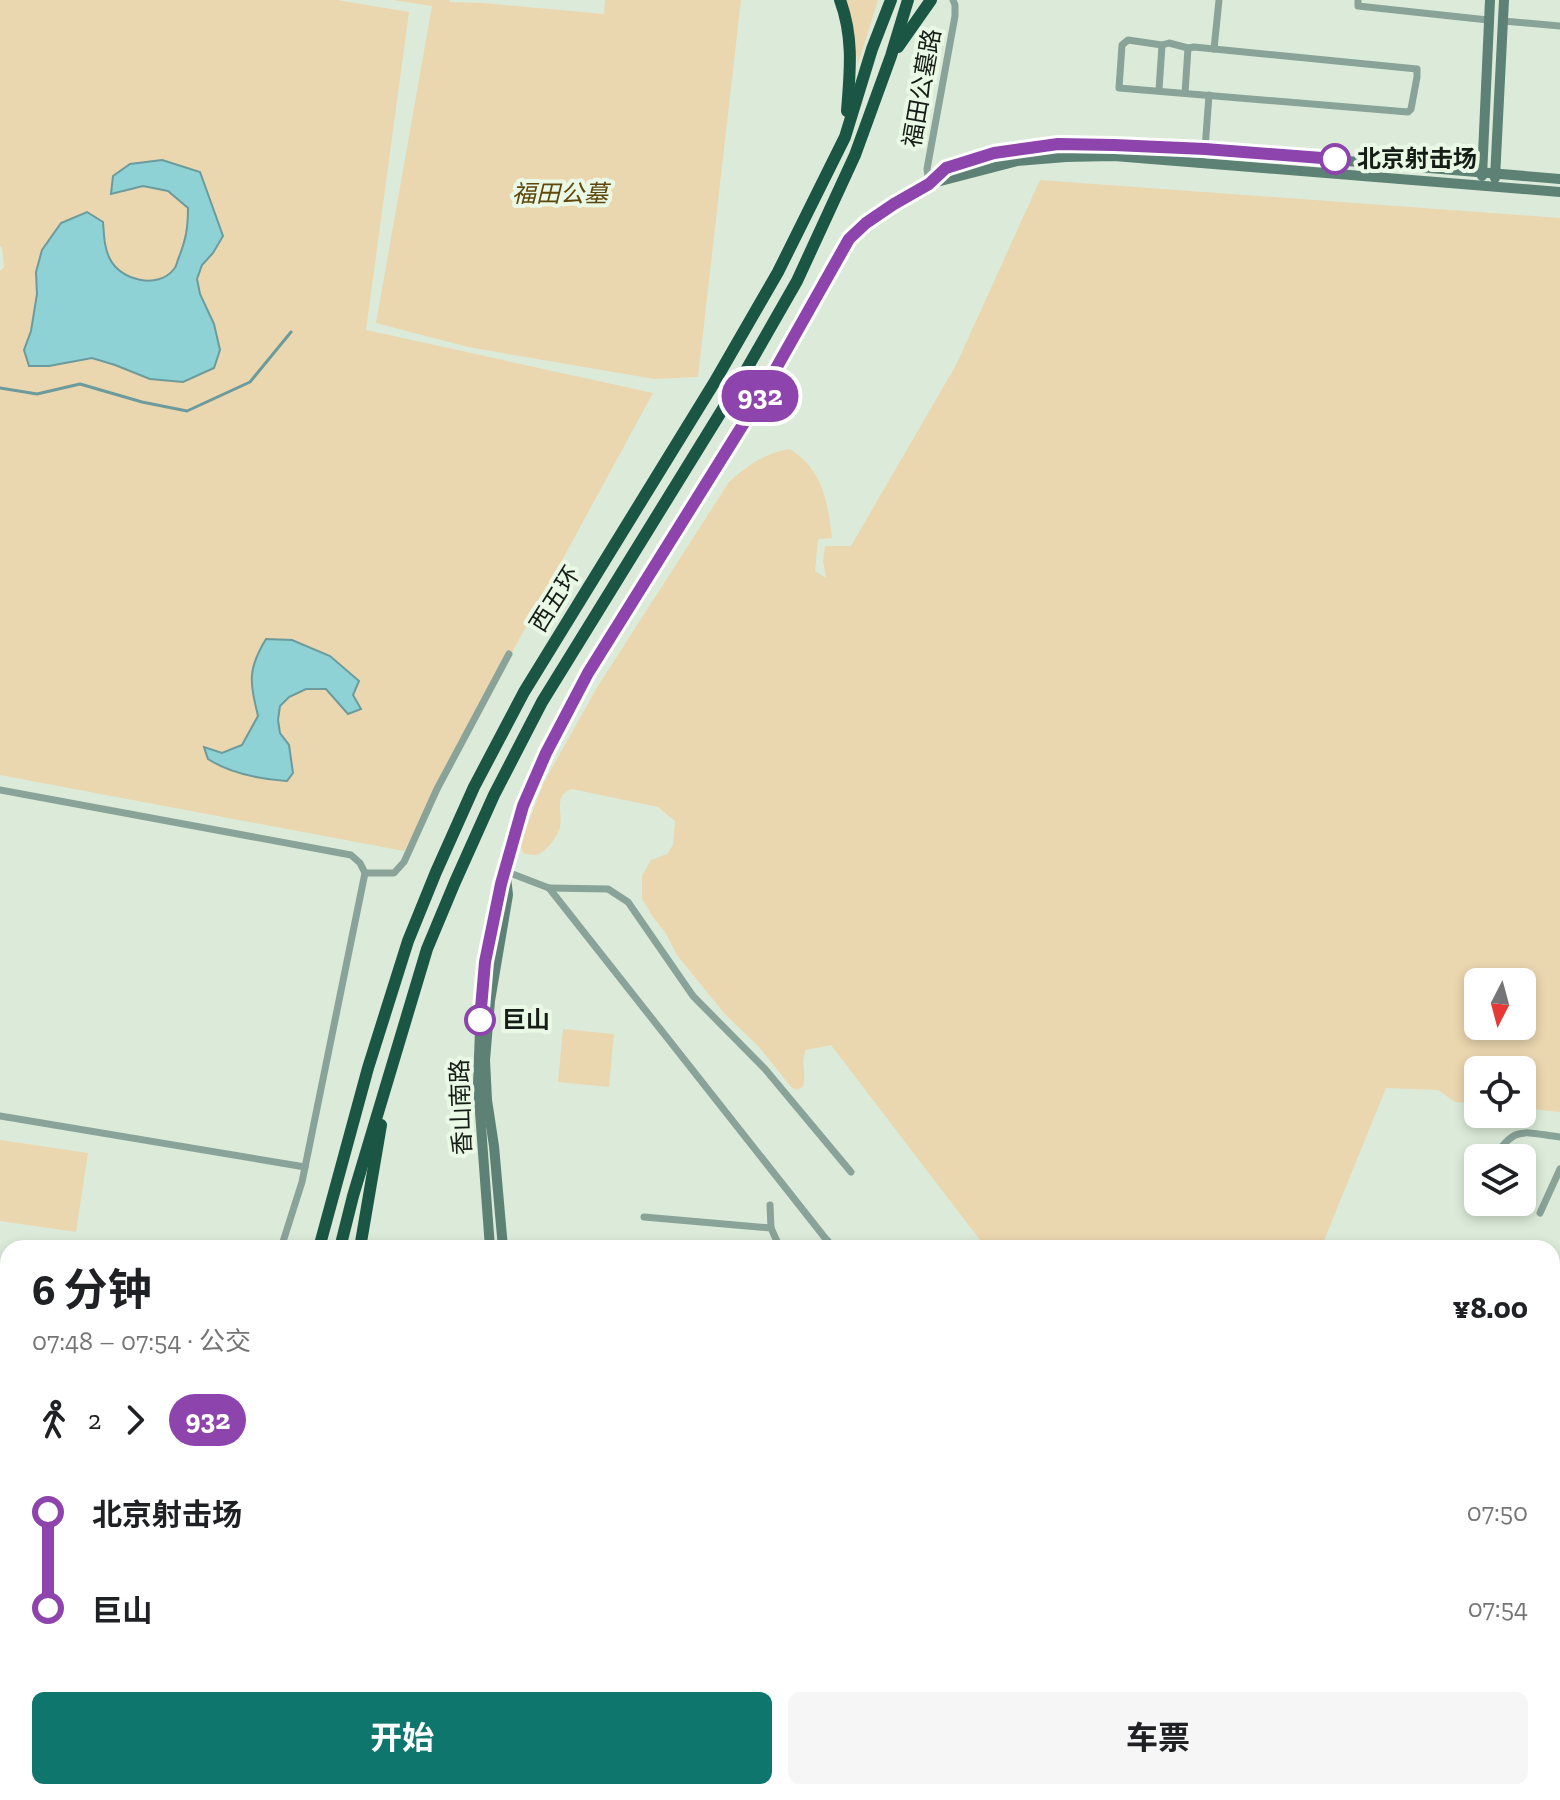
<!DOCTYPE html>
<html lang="zh">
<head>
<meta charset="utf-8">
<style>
	:root { --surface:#fff; --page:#f6f6f6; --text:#202124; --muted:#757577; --accent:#0f766e }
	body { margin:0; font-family:"Zilla Slab","Noto Sans SC",serif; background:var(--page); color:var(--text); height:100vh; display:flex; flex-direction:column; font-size:30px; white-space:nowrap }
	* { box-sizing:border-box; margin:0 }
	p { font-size:26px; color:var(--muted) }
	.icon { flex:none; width:44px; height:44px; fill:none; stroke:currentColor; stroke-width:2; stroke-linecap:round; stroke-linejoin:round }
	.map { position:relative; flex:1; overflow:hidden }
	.panel { position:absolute; left:0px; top:1240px; width:1560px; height:560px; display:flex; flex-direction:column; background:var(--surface); border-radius:24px 24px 0 0; box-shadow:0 4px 12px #0003 }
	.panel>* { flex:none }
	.badge { padding:0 16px; border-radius:26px; font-size:28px; line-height:52px }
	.needle { width:52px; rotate:186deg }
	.tools { position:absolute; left:1464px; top:968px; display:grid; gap:16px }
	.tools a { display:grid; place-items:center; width:72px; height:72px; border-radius:12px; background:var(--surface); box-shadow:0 4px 12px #0003; font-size:40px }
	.map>.badge { position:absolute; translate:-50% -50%; box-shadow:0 0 0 4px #fff }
	.legs { display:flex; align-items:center; gap:12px; height:88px; padding:0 32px; font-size:26px }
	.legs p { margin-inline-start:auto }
	.head { display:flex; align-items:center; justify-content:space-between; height:136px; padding:0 32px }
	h1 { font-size:44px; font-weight:700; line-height:60px }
	.action { display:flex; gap:16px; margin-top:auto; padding:16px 32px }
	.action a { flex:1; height:92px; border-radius:12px; background:var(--accent); color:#fff; font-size:32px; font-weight:700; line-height:92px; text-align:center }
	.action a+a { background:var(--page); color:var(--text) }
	ul { padding:0 32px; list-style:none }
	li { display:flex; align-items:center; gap:28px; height:96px; font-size:30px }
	li i { display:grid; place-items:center; width:12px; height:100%; margin:0 10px; background:currentColor }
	li i::after { content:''; width:20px; height:20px; margin:-10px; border:6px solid; border-radius:50%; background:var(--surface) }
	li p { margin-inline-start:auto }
	li:first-child i { background:linear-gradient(#0000 50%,currentColor 0) }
	li:last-child i { background:linear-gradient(currentColor 50%,#0000 0) }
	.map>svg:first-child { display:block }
</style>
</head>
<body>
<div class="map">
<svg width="1560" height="1800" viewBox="0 0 1560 1800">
	<rect width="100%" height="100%" fill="#dcebd9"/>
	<!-- green -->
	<g fill="#ead6af" fill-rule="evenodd">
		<path d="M0,0H337L409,12L366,330L653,393L404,851L0,775V271L4,267L2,248L0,246Z"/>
		<path d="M393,0H449L450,2L483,3L604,14L605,0H741L698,377L654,379L468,347L376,323L432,6Z"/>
		<path d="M845,0H878L858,64Z"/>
		<path d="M1040,180L1560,218V1112L1522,1108V1070H1478V1104L1455,1102L1438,1090L1386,1088L1321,1248H986L831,1045L806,1050C800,1063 807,1075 803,1087L796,1090L791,1087L760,1048L724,1013L677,955L665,932L653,917L642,899V876L651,860L667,854L673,845L675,821L658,807L572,789C553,795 563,812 560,827C558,836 545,854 536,855C531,855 527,854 523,853L520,844L544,782L598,686L729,482C747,466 765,453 789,449C823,468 828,503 832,538L818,539L815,571L826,578L823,561L825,546H851L956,365ZM1522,982V1026H1478V982Z"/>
		<path d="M563,1029L614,1034L609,1087L558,1082Z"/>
		<path d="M0,1140L88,1153L76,1232L0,1221Z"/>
		<path d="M1560,1690V1800H1313L1319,1792H1552V1692Z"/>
	</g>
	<!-- water -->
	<g fill="#8fd2d5" stroke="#6b9b9c" stroke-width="2">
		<path d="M162,160L200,172L223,236L213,253L202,265L197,279L200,294L214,324L220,350L214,368L183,382L150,379L115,365L92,358L49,366H29L24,350L31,331L37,294L36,272L42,250L61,223L87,212L103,222C104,234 104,248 110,259C120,280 158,290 174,269C177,266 177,261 179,257C186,239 188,228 188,208L168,191L143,186L111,194L113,176L130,164Z"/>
		<path d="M266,639L292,640L330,656L359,681L353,695L361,709L348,714L326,689H306L289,697L280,706L278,720L280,733L289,745L293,773L287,781C259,779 231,774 208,759L204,747L222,753L242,745L258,716C250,682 247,670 266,639Z"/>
	</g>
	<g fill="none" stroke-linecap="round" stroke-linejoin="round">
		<!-- stream -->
		<path stroke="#6b9b9c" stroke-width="3" d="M0,388L37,394L80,384L142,402L187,411L250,382L291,332"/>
		<!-- street -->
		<g stroke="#8aa399" stroke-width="7">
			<path d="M1358,0V6L1488,20"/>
			<path d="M1503,21L1560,26"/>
			<path d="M1128,40L1162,45L1169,43L1188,48L1194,47L1417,69V77L1411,109L1408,112L1119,88L1122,45Z"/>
			<path d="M1214,49L1219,0"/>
			<path d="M1159,90L1162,45"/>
			<path d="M1185,93L1188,48"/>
			<path d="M1205,149L1209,95"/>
			<path d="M929,184L927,169L955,16V5L953,0"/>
			<path d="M0,790L351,855L360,863L365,873L302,1182L281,1248"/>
			<path d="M505,871L549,888L833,1248"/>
			<path d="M365,873H394L404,862L437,789L509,654"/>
			<path d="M549,888L608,889L628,902L693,996L765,1069L851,1172"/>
			<path d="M0,1116L305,1167"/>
			<path d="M1494,1158C1515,1124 1525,1133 1560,1137"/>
			<path d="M770,1205L771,1228L780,1248"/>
			<path d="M1540,1213L1560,1169"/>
			<path d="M644,1217L771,1228"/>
			<path d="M817,1248L828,1241"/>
			<path d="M1552,1263L1560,1267"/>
			<path d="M0,1454L8,1455"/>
			<path d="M0,1616L8,1614"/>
			<path d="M1552,1684L1560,1683"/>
			<path d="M992,1792V1800"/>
			<path d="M1123,1792L1125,1800"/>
			<path d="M1136,1792L1138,1800"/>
		</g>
		<!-- secondary -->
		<g stroke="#5d8275" stroke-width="10">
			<path d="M1482,176L1490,0"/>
			<path d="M1495,178L1504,0"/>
			<path d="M931,183L946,168L994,153L1058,144L1114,145L1205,149L1560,179"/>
			<path d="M490,1248L478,1085L481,1002L485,962L492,922L514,834L523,806L546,753L588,673L765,388L849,239L866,223L894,204L929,184L1017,161L1066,157L1114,156L1560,192"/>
			<path d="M503,1248L494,1146L487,1100L485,1060L490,1001L508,895L506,877"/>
			<path d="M0,1758L8,1765"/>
			<path d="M37,1792L41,1800"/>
			<path d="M537,1792L538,1800"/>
			<path d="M523,1800V1792"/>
		</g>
		<!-- primary -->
		<g stroke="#3c6a5b" stroke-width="11">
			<path d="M0,1659L8,1660"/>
			<path d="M0,1676L8,1678"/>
			<path d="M469,1795L484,1792"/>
		</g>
		<!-- highway -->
		<g stroke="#1b5645" stroke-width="12">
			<path d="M840,0C854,38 850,72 847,111"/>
			<path d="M898,47L931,0"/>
			<path d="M319,1248L368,1068L408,941L436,872L474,787L524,692L714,383L778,272L845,137L872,49L891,0"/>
			<path d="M340,1248L353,1196L427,949L455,882L494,795L542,702L737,386L797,281L855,155L891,56L908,0"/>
			<path d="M360,1248L381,1125"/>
			<path d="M0,1632L8,1630"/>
			<path d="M0,1646L8,1648"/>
			<path d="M0,1716L8,1720"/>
			<path d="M0,1739L8,1745"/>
			<path d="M56,1792L62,1800"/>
			<path d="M112,1792L123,1800"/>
			<path d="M501,1792L503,1800"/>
			<path d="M182,1800L184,1792"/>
			<path d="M201,1800L203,1792"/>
		</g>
		<!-- highway-bridge -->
		<path stroke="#1b5645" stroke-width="12" d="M437,1800L439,1792"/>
	</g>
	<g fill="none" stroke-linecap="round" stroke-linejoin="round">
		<defs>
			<path id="line-1" d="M480,1020L485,962L501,884L523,806L546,753L588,673L757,402L849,239L866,223L894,204L929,184L946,168L994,153L1058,144L1114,145L1205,149L1335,159"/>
		</defs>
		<!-- line-1 casing -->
		<use href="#line-1" stroke="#fff" stroke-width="18"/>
		<!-- line-1 -->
		<use href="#line-1" stroke="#8e44ad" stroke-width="12"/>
	</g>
	<!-- markers -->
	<g fill="#fff" stroke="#8e44ad" stroke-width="4">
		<circle cx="1335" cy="159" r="14"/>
		<circle cx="480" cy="1020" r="14"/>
	</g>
	<g text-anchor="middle" stroke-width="8" stroke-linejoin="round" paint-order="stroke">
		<!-- street labels -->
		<g font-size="24" fill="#161c16" stroke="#e9f9e6">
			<text transform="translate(922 88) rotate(-80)" y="8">福田公墓路</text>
			<text transform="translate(555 599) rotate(-58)" y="8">西五环</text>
			<text transform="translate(461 1107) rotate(-92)" y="8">香山南路</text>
		</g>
		<!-- stop labels -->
		<g font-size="24" font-weight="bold" fill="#161c16" stroke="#e9f9e6" text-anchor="start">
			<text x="1357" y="167">北京射击场</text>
			<text x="502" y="1028">巨山</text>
		</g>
		<!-- park labels -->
		<g font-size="24" font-style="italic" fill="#5f470c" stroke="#e9f9e6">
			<text x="560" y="202">福田公墓</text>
		</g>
	</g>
</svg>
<div class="tools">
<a><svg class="needle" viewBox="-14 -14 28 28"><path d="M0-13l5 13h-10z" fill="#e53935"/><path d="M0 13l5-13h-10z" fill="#757577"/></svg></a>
<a><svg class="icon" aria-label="locate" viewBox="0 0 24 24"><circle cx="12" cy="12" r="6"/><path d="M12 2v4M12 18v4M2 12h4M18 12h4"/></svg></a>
<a><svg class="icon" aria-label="layers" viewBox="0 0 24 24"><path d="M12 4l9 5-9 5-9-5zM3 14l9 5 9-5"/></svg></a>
</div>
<b class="badge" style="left:760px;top:396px;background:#8e44ad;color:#fff">932</b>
<section class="panel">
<div class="head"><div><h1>6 分钟</h1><p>07:48 – 07:54 · 公交</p></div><b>¥8.00</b></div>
<div class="legs"><svg class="icon" aria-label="walk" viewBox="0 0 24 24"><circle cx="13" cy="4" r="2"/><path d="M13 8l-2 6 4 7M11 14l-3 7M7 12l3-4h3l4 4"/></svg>2<svg class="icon" aria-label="forward" viewBox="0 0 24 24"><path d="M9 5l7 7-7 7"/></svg><b class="badge" style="background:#8e44ad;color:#fff">932</b></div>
<ul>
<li><i style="color:#8e44ad"></i><b>北京射击场</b><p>07:50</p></li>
<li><i style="color:#8e44ad"></i><b>巨山</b><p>07:54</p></li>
</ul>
<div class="action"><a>开始</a><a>车票</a></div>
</section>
</div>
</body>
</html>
